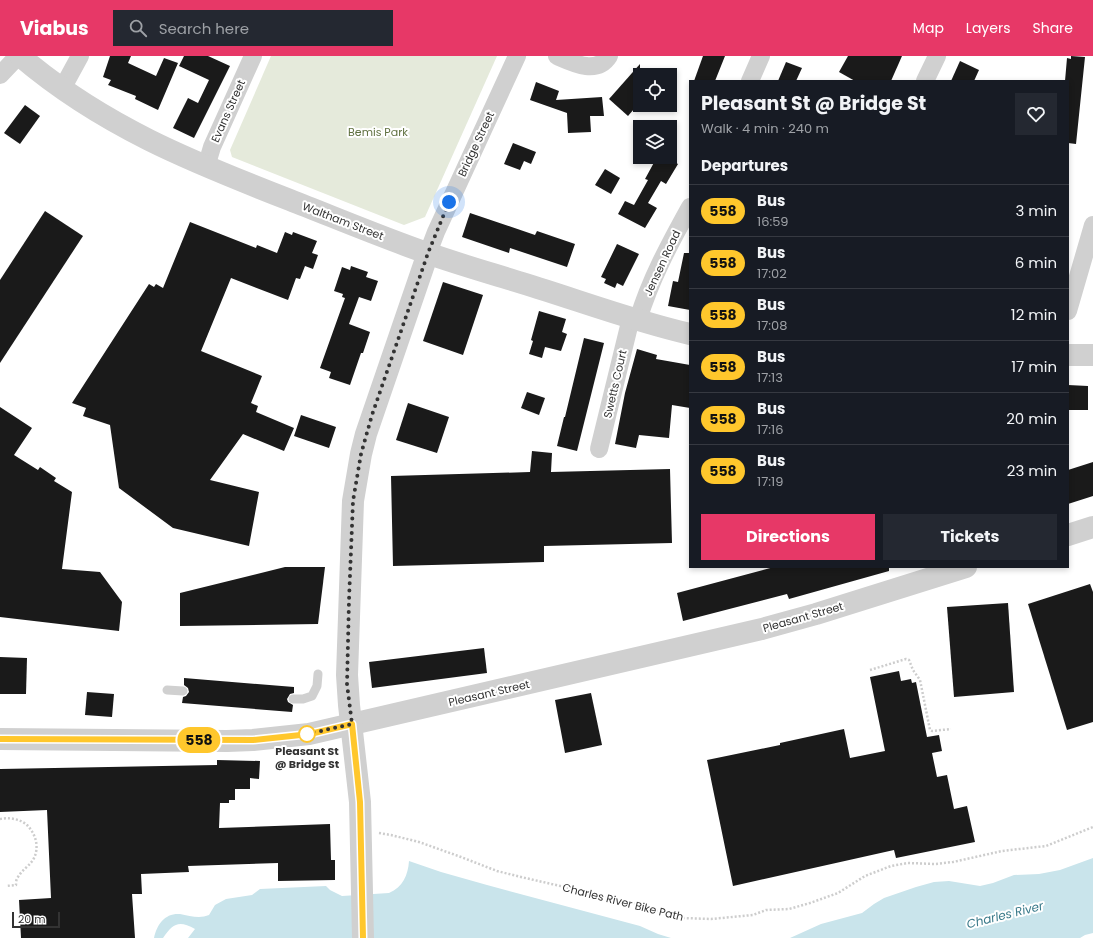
<!DOCTYPE html>
<html lang="en">
<head>
<meta charset="utf-8">
<style>
	:root { --surface:#171b24; --page:#242831; --text:#f1f3f6; --muted:#9ea1a6; --line:#363941; --accent:#e73867 }
	body { margin:0; font-family:Poppins,sans-serif; background:var(--page); color:var(--text); height:100vh; display:flex; flex-direction:column; font-size:15px; white-space:nowrap }
	* { box-sizing:border-box; margin:0 }
	p { font-size:13px; color:var(--muted) }
	.icon { flex:none; width:22px; height:22px; fill:none; stroke:currentColor; stroke-width:2; stroke-linecap:round; stroke-linejoin:round }
	.map { position:relative; flex:1; overflow:hidden }
	.details { position:absolute; left:689px; top:24px; width:380px; height:488px; display:flex; flex-direction:column; background:var(--surface); border-radius:0px; box-shadow:0 2px 6px #0003 }
	.details>* { flex:none }
	.badge { padding:0 8px; border-radius:13px; font-size:14px; line-height:26px }
	.buttons { position:absolute; left:633px; top:12px; display:grid; gap:8px }
	.buttons a { display:grid; place-items:center; width:44px; height:44px; border-radius:0px; background:var(--surface); box-shadow:0 2px 6px #0003; font-size:20px }
	.scale { position:absolute; left:12px; bottom:10px; width:48px; box-sizing:border-box; padding-left:4px; border:2px solid #333; border-top:0; font-size:11px; line-height:14px; white-space:nowrap; color:#333; -webkit-text-stroke:3px #fff; paint-order:stroke }
	.you { position:absolute; width:20px; height:20px; margin:-10px; border:3px solid #fff; border-radius:50%; background:#1a73e8; box-shadow:0 0 0 6px #1a73e833 }
	.map>.badge { position:absolute; translate:-50% -50%; box-shadow:0 0 0 2px #fff }
	h2 { padding:0 12px; font-size:15px; line-height:36px }
	.round { display:grid; place-items:center; flex:none; width:42px; height:42px; border-radius:0px; background:var(--page) }
	.overview { display:flex; align-items:center; justify-content:space-between; height:68px; padding:0 12px }
	h1 { font-size:19px; font-weight:700; line-height:30px }
	.action { display:flex; gap:8px; margin-top:auto; padding:8px 12px }
	.action a { flex:1; height:46px; border-radius:0px; background:var(--accent); color:#fff; font-size:16px; font-weight:700; line-height:46px; text-align:center }
	.action a+a { background:var(--page); color:var(--text) }
	ul { padding:0; list-style:none }
	li { display:flex; align-items:center; gap:12px; height:52px; padding:0 12px; border-top:1px solid var(--line) }
	li div { flex:1 }
	li b { display:block; font-size:15px }
	li em { font-style:normal }
	li .badge { min-width:44px; font-weight:700; text-align:center }
	header { display:flex; align-items:center; gap:24px; box-sizing:border-box; height:56px; padding:0 20px; background:var(--accent); color:#fff }
	header strong { font-size:19px }
	nav { display:flex; gap:22px; margin-inline-start:auto; font-size:14px }
	.search { width:280px; height:36px; background:var(--page); display:flex; align-items:center; gap:10px; box-sizing:border-box; padding:0 14px; border-radius:0px; color:var(--muted); font-size:15px }
	.map>svg:first-child { display:block }
</style>
</head>
<body>
<header>
<strong>Viabus</strong>
<div class="search"><svg class="icon" aria-label="search" viewBox="0 0 24 24"><circle cx="10" cy="10" r="6"/><path d="M15 15l6 6"/></svg>Search here</div>
<nav><a>Map</a><a>Layers</a><a>Share</a></nav>
</header>
<div class="map">
<svg width="1093" height="882" viewBox="0 0 1093 882">
	<rect width="100%" height="100%" fill="#fff"/>
	<!-- green -->
	<path fill="#e5eadb" d="M271,0H497L425,161L404,169L232,101L230,94Z"/>
	<!-- water -->
	<g fill="#c9e4eb">
		<path d="M1093,802V877L1085,879L1080,882H790L821,868L862,857L874,848L884,842L916,831L934,826L949,825L980,830L993,827L1014,819L1039,818L1060,814Z"/>
		<path d="M409,805L441,816L487,829L640,870L658,878L671,882H188L195,873C179,864 173,867 163,882H154C157,868 165,857 180,858C186,859 193,861 199,861C202,861 206,860 209,859L215,849L226,843L252,839L260,833L326,830L330,834L342,840L389,837C403,831 408,819 409,805Z"/>
	</g>
	<!-- building -->
	<g fill="#1a1a1a">
		<path d="M110,0H131L128,7L156,20L164,2L178,7L158,54L135,43L136,40L108,29L111,24L103,21Z"/>
		<path d="M184,0H208L230,10L194,82L173,72L188,42L198,47L209,24L179,10Z"/>
		<path d="M703,0H725L715,25H694Z"/>
		<path d="M848,0H902L891,25H855L839,16Z"/>
		<path d="M1071,0L1085,1L1076,88L1068,87V25H1065L1067,2L1071,3Z"/>
		<path d="M960,5L979,14L974,25H951Z"/>
		<path d="M786,6L802,12L796,25H778Z"/>
		<path d="M640,8V46L628,60L609,43Z"/>
		<path d="M536,26L559,35L556,44L602,41L604,60H590L591,76L568,77L567,57L530,44Z"/>
		<path d="M25,49L40,60L20,88L4,77Z"/>
		<path d="M513,87L536,96L531,108L524,105L520,114L504,108Z"/>
		<path d="M657,101H666L678,108L666,128L661,125L648,147L657,152L645,172L618,158L625,145L634,149L648,124L645,123Z"/>
		<path d="M605,113L620,122L611,138L595,129Z"/>
		<path d="M45,155L83,180L0,307V224Z"/>
		<path d="M470,157L535,179L537,175L575,188L567,211L510,192L509,197L462,181Z"/>
		<path d="M190,166L256,192L257,189L277,197L285,176L292,179L293,176L317,185L312,197L318,199L313,213L305,210L300,223L296,222L288,244L231,222L201,295L262,320L251,347L258,350L256,356L294,372L284,395L243,378L210,424L259,436L249,490L173,472L119,432L110,369L83,360L86,352L72,347L149,228L154,231L156,228L163,232Z"/>
		<path d="M617,188L639,198L623,230L617,227L615,232L604,227L606,223L601,221Z"/>
		<path d="M684,197H690V254L668,250L673,225L678,226Z"/>
		<path d="M351,210L368,216L366,221L378,225L371,245L359,241L349,268L370,276L363,297H361L350,329L329,322L331,316L320,312L345,242L342,241L343,238L334,235L342,211L350,214Z"/>
		<path d="M443,226L483,239L463,299L423,285Z"/>
		<path d="M539,255L566,263L562,276L567,278L561,295L545,291L542,302L529,298L533,285L531,284Z"/>
		<path d="M584,282L604,287L577,395L557,390L564,361H565Z"/>
		<path d="M637,293L657,299L656,303L690,309V352L672,349L669,382L639,379L636,392L615,388L625,337Z"/>
		<path d="M1068,329L1088,330V354H1068Z"/>
		<path d="M527,336L545,342L539,359L521,352Z"/>
		<path d="M408,347L449,361L437,397L396,384Z"/>
		<path d="M0,351L32,372L14,399L38,414L40,411L56,422L54,425L72,436L62,513L100,516L122,546L119,575L0,561Z"/>
		<path d="M301,359L336,371L329,392L294,380Z"/>
		<path d="M532,395L552,397L551,416L670,413L672,487L544,490V506L393,510L391,420L530,416Z"/>
		<path d="M1093,406V440L1068,448V414Z"/>
		<path d="M285,511H325L318,568L180,570V537Z"/>
		<path d="M774,511H889V515L789,543L787,538L683,565L677,537Z"/>
		<path d="M1090,528L1093,536V666L1067,674L1028,548Z"/>
		<path d="M1008,547L1014,636L954,641L947,551Z"/>
		<path d="M484,592L487,617L372,632L369,606Z"/>
		<path d="M0,601L27,602L26,638H0Z"/>
		<path d="M899,615L901,625L911,623L912,627L916,626L927,681L939,679L942,695L932,697L937,721L947,719L954,753L967,750L975,786L896,802L894,794L733,830L707,704L780,689V687L844,673L850,702L885,695L870,621Z"/>
		<path d="M184,622L294,631V637L290,638L287,643L288,646L293,649L292,656L182,647L183,641L186,640L189,636L188,632L184,629Z"/>
		<path d="M87,636L114,638L112,661L85,659Z"/>
		<path d="M591,637L602,689L565,697L555,644Z"/>
		<path d="M217,704L260,705L259,723L250,722V733H235V744H229V747H220L219,772L330,768L331,804H335V824L278,825V807L188,810L189,816L141,818L142,838H132L135,882H21L19,844L51,842L47,754L0,756V713L217,709Z"/>
	</g>
	<g fill="none" stroke-linecap="round" stroke-linejoin="round">
		<!-- path -->
		<g stroke="#cdcdcd" stroke-width="2.5" stroke-dasharray="2 2" stroke-linecap="butt">
			<path d="M870,614L906,603L909,604L913,614L920,624L930,674L932,675L951,673"/>
			<path d="M0,763C9,761 20,763 27,769C36,778 40,792 33,804C29,810 22,814 18,821C16,823 16,827 16,829L6,830"/>
			<path d="M379,777L391,779L419,786L461,801L497,815L521,821L626,845L670,859L683,862L711,863L753,859L766,854L789,853L810,847L838,837L865,820L891,810L908,807L935,808L953,806L1002,795L1046,790L1093,771"/>
		</g>
		<!-- service -->
		<g stroke="#d0d0d0" stroke-width="9">
			<path d="M167,634L183,635"/>
			<path d="M293,643H303L312,640L317,630L318,618"/>
		</g>
		<!-- minor -->
		<g stroke="#d0d0d0" stroke-width="18">
			<path d="M557,0C573,7 597,19 609,0"/>
			<path d="M0,19L18,0"/>
			<path d="M750,25L761,0"/>
			<path d="M925,25L937,0"/>
			<path d="M62,33L80,0"/>
			<path d="M206,111L212,91L253,0"/>
			<path d="M428,197L436,176L517,0"/>
			<path d="M1068,255L1093,169"/>
			<path d="M638,264C650,224 670,187 690,151"/>
			<path d="M599,393L631,262"/>
		</g>
		<!-- tertiary -->
		<g stroke="#d0d0d0" stroke-width="22">
			<path d="M20,0C102,70 192,106 290,144C336,162 381,181 427,197C458,208 490,217 522,227C578,244 633,265 690,278"/>
			<path d="M1068,299H1093"/>
			<path d="M1068,479L1093,471"/>
			<path d="M0,683L227,685L253,684L309,678L762,573L816,558L966,511"/>
			<path d="M363,882L360,746L349,649L347,619L353,445L361,398L366,378L428,197"/>
		</g>
	</g>
	<g fill="none" stroke-linecap="round" stroke-linejoin="round">
		<defs>
			<path id="line" d="M0,683L253,684L310,678L352,668L360,746L363,882"/>
		</defs>
		<!-- line casing -->
		<use href="#line" stroke="#fff" stroke-width="9"/>
		<!-- line -->
		<use href="#line" stroke="#ffc72c" stroke-width="6"/>
		<!-- walk -->
		<path stroke="#333" stroke-width="4" stroke-dasharray="0 7.2" d="M307,678L352,668L347,628L349,544L353,445L361,398L372,359L428,197L449,146"/>
	</g>
	<!-- markers -->
	<circle fill="#fff" stroke="#ffc72c" stroke-width="2" cx="307" cy="678" r="8"/>
	<g text-anchor="middle" stroke-width="4" stroke-linejoin="round" paint-order="stroke">
		<!-- street labels -->
		<g font-size="11" fill="#333" stroke="#fff">
			<text transform="translate(228 55) rotate(-66)" y="4">Evans Street</text>
			<text transform="translate(476 88) rotate(-65)" y="4">Bridge Street</text>
			<text transform="translate(343 165) rotate(21)" y="4">Waltham Street</text>
			<text transform="translate(662 207) rotate(-65)" y="4">Jensen Road</text>
			<text transform="translate(615 328) rotate(-77)" y="4">Swetts Court</text>
			<text transform="translate(803 561) rotate(-16)" y="4">Pleasant Street</text>
			<text transform="translate(489 637) rotate(-13)" y="4">Pleasant Street</text>
			<text transform="translate(623 846) rotate(14)" y="4">Charles River Bike Path</text>
		</g>
		<!-- park labels -->
		<g font-size="11" fill="#5f703f" stroke="#fff">
			<text x="378" y="80">Bemis Park</text>
		</g>
		<!-- stop labels -->
		<g font-size="11" font-weight="bold" fill="#333" stroke="#fff">
			<text x="307" y="699">Pleasant St<tspan x="307" dy="13">@ Bridge St</tspan></text>
		</g>
		<!-- water labels -->
		<g font-size="12" font-style="italic" fill="#3a7a8a" stroke="#fff">
			<text transform="translate(1005 859) rotate(-14)" y="4">Charles River</text>
		</g>
	</g>
</svg>
<div class="buttons">
<a><svg class="icon" aria-label="locate" viewBox="0 0 24 24"><circle cx="12" cy="12" r="6"/><path d="M12 2v4M12 18v4M2 12h4M18 12h4"/></svg></a>
<a><svg class="icon" aria-label="layers" viewBox="0 0 24 24"><path d="M12 4l9 5-9 5-9-5zM3 14l9 5 9-5"/></svg></a>
</div>
<div class="scale">20 m</div>
<div class="you" style="left:449px;top:146px"></div>
<b class="badge" style="left:199px;top:684px;background:#ffc72c;color:#111">558</b>
<section class="details">
<div class="overview"><div><h1>Pleasant St @ Bridge St</h1><p>Walk · 4 min · 240 m</p></div><a class="round"><svg class="icon" aria-label="heart" viewBox="0 0 24 24"><path d="M12 20l-8-8c-3-5 5-10 8-4 3-6 11-1 8 4z"/></svg></a></div>
<h2>Departures</h2>
<ul>
<li><span class="badge" style="background:#ffc72c;color:#111">558</span><div><b>Bus</b><p>16:59</p></div><em>3 min</em></li>
<li><span class="badge" style="background:#ffc72c;color:#111">558</span><div><b>Bus</b><p>17:02</p></div><em>6 min</em></li>
<li><span class="badge" style="background:#ffc72c;color:#111">558</span><div><b>Bus</b><p>17:08</p></div><em>12 min</em></li>
<li><span class="badge" style="background:#ffc72c;color:#111">558</span><div><b>Bus</b><p>17:13</p></div><em>17 min</em></li>
<li><span class="badge" style="background:#ffc72c;color:#111">558</span><div><b>Bus</b><p>17:16</p></div><em>20 min</em></li>
<li><span class="badge" style="background:#ffc72c;color:#111">558</span><div><b>Bus</b><p>17:19</p></div><em>23 min</em></li>
</ul>
<div class="action"><a>Directions</a><a>Tickets</a></div>
</section>
</div>
</body>
</html>
